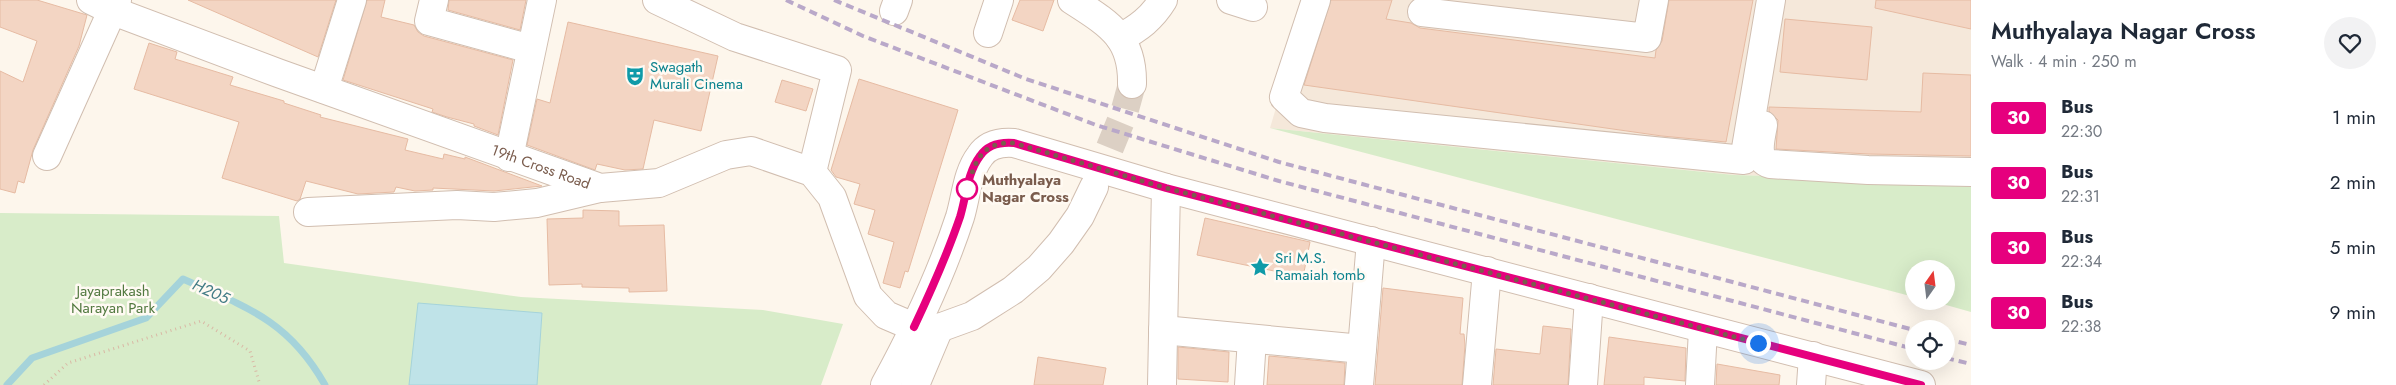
<!DOCTYPE html>
<html lang="en">
<head>
<meta charset="utf-8">
<style>
	:root { --surface:#fff; --page:#f2f2f3; --text:#1f2937; --muted:#747a83 }
	body { margin:0; font-family:Jost,sans-serif; background:var(--page); color:var(--text); height:100vh; display:flex; flex-direction:column; font-size:19px; white-space:nowrap }
	* { box-sizing:border-box; margin:0 }
	p { font-size:16px; color:var(--muted) }
	.icon { flex:none; width:28px; height:28px; fill:none; stroke:currentColor; stroke-width:2; stroke-linecap:round; stroke-linejoin:round }
	.map { position:relative; flex:1; overflow:hidden }
	.drawer { display:flex; flex-direction:column; background:var(--surface); width:425px }
	.drawer>* { flex:none }
	.badge { padding:0 10px; border-radius:4px; font-size:18px; line-height:32px }
	.needle { width:32px; rotate:14deg }
	.tools { position:absolute; left:1905px; top:260px; display:grid; gap:10px }
	.tools a { display:grid; place-items:center; width:50px; height:50px; border-radius:50%; background:var(--surface); box-shadow:0 5px 20px #0002; font-size:25px }
	.you { position:absolute; width:25px; height:25px; margin:-12px; border:4px solid #fff; border-radius:50%; background:#1a73e8; box-shadow:0 0 0 8px #1a73e833 }
	.map>.badge { position:absolute; translate:-50% -50%; box-shadow:0 0 0 2px #fff }
	.round { display:grid; place-items:center; flex:none; width:52px; height:52px; border-radius:26px; background:var(--page) }
	.overview { display:flex; align-items:center; justify-content:space-between; height:85px; padding:0 20px }
	h1 { font-size:24px; font-weight:600; line-height:38px }
	ul { padding:0; list-style:none }
	li { display:flex; align-items:center; gap:15px; height:65px; padding:0 20px }
	li div { flex:1 }
	li b { display:block; font-size:19px }
	li em { font-style:normal }
	li .badge { min-width:55px; font-weight:700; text-align:center }
	main { display:flex; flex:1; min-height:0 }
	.map>svg:first-child { display:block }
</style>
</head>
<body>
<main>
<div class="map">
<svg width="1971" height="385" viewBox="0 0 1971 385">
	<rect width="100%" height="100%" fill="#fdf6ec"/>
	<!-- residential -->
	<path fill="#f5e8da" d="M1308,0H1971V181L1734,175L1270,128Z"/>
	<!-- green -->
	<g fill="#d8ecc9">
		<path d="M1270,128L1734,175L1971,181V312L1932,301H1946V269H1914V297Z"/>
		<path d="M0,213L279,216L284,263L521,297L763,310L843,324L821,385H0Z"/>
	</g>
	<!-- water -->
	<path fill="#bfe3e8" stroke="#a5d3da" d="M418,303L542,313L537,385H409Z"/>
	<g fill="none" stroke-linecap="round" stroke-linejoin="round">
		<!-- stream -->
		<path stroke="#a5d3da" stroke-width="7" d="M7,385L32,358L146,318L183,279C247,307 289,321 325,385"/>
	</g>
	<!-- building -->
	<g fill="#f3d5c3" stroke="#e6bba3">
		<path d="M0,0H37L87,15L79,46L33,150L24,183L18,181L15,193L0,189V71L23,82L37,41L0,27Z"/>
		<path d="M188,0H336L318,57Z"/>
		<path d="M367,0H385L381,17L414,25L418,32L424,36L513,60L498,135L474,126V124L447,117L432,112L433,109L343,80Z"/>
		<path d="M449,0H526L520,30L448,10Z"/>
		<path d="M1020,0H1054L1043,31L1012,20Z"/>
		<path d="M1331,0H1392L1386,19L1411,23L1420,28L1655,58L1656,50L1662,41L1669,0H1753L1726,142L1662,136L1304,85Z"/>
		<path d="M1876,0H1971V29L1875,8Z"/>
		<path d="M1785,19L1872,27L1867,80L1780,72Z"/>
		<path d="M568,22L718,56L701,131L654,120L643,169L625,170L597,164L595,170L527,145L537,99L550,103Z"/>
		<path d="M149,43L177,52L175,59L233,77L230,85L284,101V103L321,115L320,117L408,139L405,150L443,159L444,154L465,159V157L542,186L494,191L433,188V190L415,191L396,187L394,192L358,194L306,181L300,199L297,201L222,178L239,122L134,89Z"/>
		<path d="M1923,73L1971,75V156L1869,154L1776,149L1778,120L1769,111V107L1921,112Z"/>
		<path d="M859,79L958,110L908,272L905,271L900,288L883,283L894,242L868,234L875,210L854,204L860,184L836,177L831,170Z"/>
		<path d="M782,80L813,89L806,111L775,102Z"/>
		<path d="M583,210L619,211V226L664,225L667,291L629,292V288L582,287V284L549,285L547,219L583,218Z"/>
		<path d="M1205,218L1310,242L1303,277L1197,255Z"/>
		<path d="M1383,288L1463,298L1460,334H1464L1465,345L1462,385H1375Z"/>
		<path d="M1543,326L1571,329L1568,385H1493L1496,349L1540,354Z"/>
		<path d="M1609,337L1686,348L1685,381L1644,377V385H1604Z"/>
		<path d="M1178,347L1229,352L1228,382L1178,379Z"/>
		<path d="M1269,356L1345,363L1344,385H1267Z"/>
		<path d="M1038,357L1106,368L1103,385H1034Z"/>
		<path d="M1717,364L1780,375L1779,385H1716Z"/>
	</g>
	<g fill="none" stroke-linecap="round" stroke-linejoin="round">
		<!-- minor-tunnel -->
		<path stroke="#dcd0c4" stroke-width="28" stroke-dasharray="28 14" stroke-linecap="butt" d="M1094,187L1124,113L1132,84"/>
		<defs>
			<g id="minor">
				<path id="s1" d="M91,0L113,11L278,73L600,188L659,183L726,155L751,151L812,172L832,197L868,296L886,315L914,327L939,328L972,316L1013,290L1039,268L1061,243L1080,216L1094,187"/>
				<path d="M434,0L429,21L531,49"/>
				<path d="M657,0L735,37L837,70L812,172"/>
				<path d="M1072,0C1109,24 1133,37 1132,84"/>
				<path d="M1231,0L1253,7"/>
				<path d="M1316,0L1284,97L1301,113L1325,118L1744,160L1771,0"/>
				<path d="M894,11L898,0"/>
				<path d="M1422,12L1647,38L1654,0"/>
				<path d="M988,33L999,0"/>
				<path d="M1120,38C1139,28 1152,18 1163,0"/>
				<path d="M324,89L352,0"/>
				<path d="M1763,125C1761,138 1754,159 1770,164L1868,170L1971,172"/>
				<path d="M47,156L117,0"/>
				<path d="M509,157L542,0"/>
				<path d="M308,212L457,205L494,207L537,203L600,188"/>
				<path d="M1163,330L1362,349"/>
				<path d="M885,385C914,332 941,275 960,217C966,197 967,173 980,156C988,144 1001,142 1014,143L1166,188L1921,385"/>
				<path d="M915,385L939,328"/>
				<path d="M1162,385L1166,188"/>
				<path d="M1249,385L1252,339"/>
				<path d="M1359,385L1371,241"/>
				<path d="M1477,385L1487,271"/>
				<path d="M1583,385L1589,298"/>
				<path d="M1700,385L1703,330"/>
				<path d="M1811,385L1813,356"/>
			</g>
		</defs>
		<!-- minor casing -->
		<use href="#minor" stroke="#d1beb0" stroke-width="30"/>
		<!-- path -->
		<path stroke="#d9b8a5" stroke-width="3" stroke-dasharray="1 4" stroke-linecap="butt" d="M44,385L68,363L201,321L250,351L260,385"/>
		<!-- minor -->
		<use href="#minor" stroke="#fff" stroke-width="28"/>
		<!-- rail -->
		<g stroke="#b9a8c9" stroke-width="4" stroke-dasharray="8 5" stroke-linecap="butt">
			<path d="M786,0L863,36L1096,125L1279,181L1914,349"/>
			<path d="M834,0L1026,79L1279,162L1914,330"/>
			<path d="M1946,339L1971,345"/>
			<path d="M1946,358L1971,364"/>
		</g>
	</g>
	<g fill="none" stroke-linecap="round" stroke-linejoin="round">
		<defs>
			<path id="line" d="M914,327C931,291 947,255 960,217C966,198 967,173 980,156C988,144 1001,142 1014,143L1166,188L1921,385"/>
		</defs>
		<!-- line casing -->
		<use href="#line" stroke="#fff" stroke-width="11"/>
		<!-- line -->
		<use href="#line" stroke="#e6007e" stroke-width="8"/>
		<!-- walk -->
		<path stroke="#7a5c4d" stroke-width="5" stroke-dasharray="0 9" d="M967,189C975,162 981,141 1014,143L1166,188L1758,343"/>
	</g>
	<!-- icons -->
	<defs>
		<symbol id="theatre-bare" viewBox="-9 -9 18 18"><path d="M-5-5.5Q0-4 5-5.5V0Q5 5 0 6Q-5 5-5 0ZM-3.3-2.5H-1v1.5H-3.3ZM1-2.5H3.3v1.5H1ZM-2.8 1Q0 5.5 2.8 1Z" fill="#0f9aa8" stroke="#fffaf3" stroke-width="2.5" paint-order="stroke"/></symbol>
		<symbol id="sight-bare" viewBox="-9 -9 18 18"><path d="M0-6L1.8-2.2L6-1.7L2.9 1.2L3.7 5.4L0 3.3L-3.7 5.4L-2.9 1.2L-6-1.7L-1.8-2.2Z" fill="#0f9aa8" stroke="#fffaf3" stroke-width="2.5" paint-order="stroke"/></symbol>
	</defs>
	<g fill-rule="evenodd">
		<use href="#theatre-bare" x="621" y="62" width="28" height="28"/>
		<use href="#sight-bare" x="1246" y="253" width="28" height="28"/>
	</g>
	<!-- markers -->
	<circle fill="#fff" stroke="#e6007e" stroke-width="2.5" cx="967" cy="189" r="10"/>
	<g text-anchor="middle" stroke-width="5" stroke-linejoin="round" paint-order="stroke">
		<!-- culture labels -->
		<g font-size="15" fill="#0d838f" stroke="#fffaf3" text-anchor="start">
			<text x="650" y="72">Swagath<tspan x="650" dy="17">Murali Cinema</tspan></text>
			<text x="1275" y="263">Sri M.S.<tspan x="1275" dy="17">Ramaiah tomb</tspan></text>
		</g>
		<!-- street labels -->
		<g font-size="15" fill="#7a5c4d" stroke="#fffaf3">
			<text dy="5" stroke="none"><textPath href="#s1" startOffset="480">19th Cross Road</textPath></text>
		</g>
		<!-- stop labels -->
		<g font-size="15" font-weight="bold" fill="#7a5c4d" stroke="#fffaf3" text-anchor="start">
			<text x="982" y="185">Muthyalaya<tspan x="982" dy="17">Nagar Cross</tspan></text>
		</g>
		<!-- park labels -->
		<g font-size="15" fill="#537a41" stroke="#fffaf3">
			<text x="113" y="296">Jayaprakash<tspan x="113" dy="17">Narayan Park</tspan></text>
		</g>
		<!-- water labels -->
		<g font-size="16" font-style="italic" fill="#437c86" stroke="#fffaf3">
			<text transform="translate(211 291) rotate(24)" y="6">H205</text>
		</g>
	</g>
</svg>
<div class="tools">
<a><svg class="needle" viewBox="-14 -14 28 28"><path d="M0-13l5 13h-10z" fill="#e53935"/><path d="M0 13l5-13h-10z" fill="#747a83"/></svg></a>
<a><svg class="icon" aria-label="locate" viewBox="0 0 24 24"><circle cx="12" cy="12" r="6"/><path d="M12 2v4M12 18v4M2 12h4M18 12h4"/></svg></a>
</div>
<div class="you" style="left:1758px;top:343px"></div>
</div>
<section class="drawer">
<div class="overview"><div><h1>Muthyalaya Nagar Cross</h1><p>Walk · 4 min · 250 m</p></div><a class="round"><svg class="icon" aria-label="heart" viewBox="0 0 24 24"><path d="M12 20l-8-8c-3-5 5-10 8-4 3-6 11-1 8 4z"/></svg></a></div>
<ul>
<li><span class="badge" style="background:#e6007e;color:#fff">30</span><div><b>Bus</b><p>22:30</p></div><em>1 min</em></li>
<li><span class="badge" style="background:#e6007e;color:#fff">30</span><div><b>Bus</b><p>22:31</p></div><em>2 min</em></li>
<li><span class="badge" style="background:#e6007e;color:#fff">30</span><div><b>Bus</b><p>22:34</p></div><em>5 min</em></li>
<li><span class="badge" style="background:#e6007e;color:#fff">30</span><div><b>Bus</b><p>22:38</p></div><em>9 min</em></li>
</ul>
</section>
</main>
</body>
</html>
